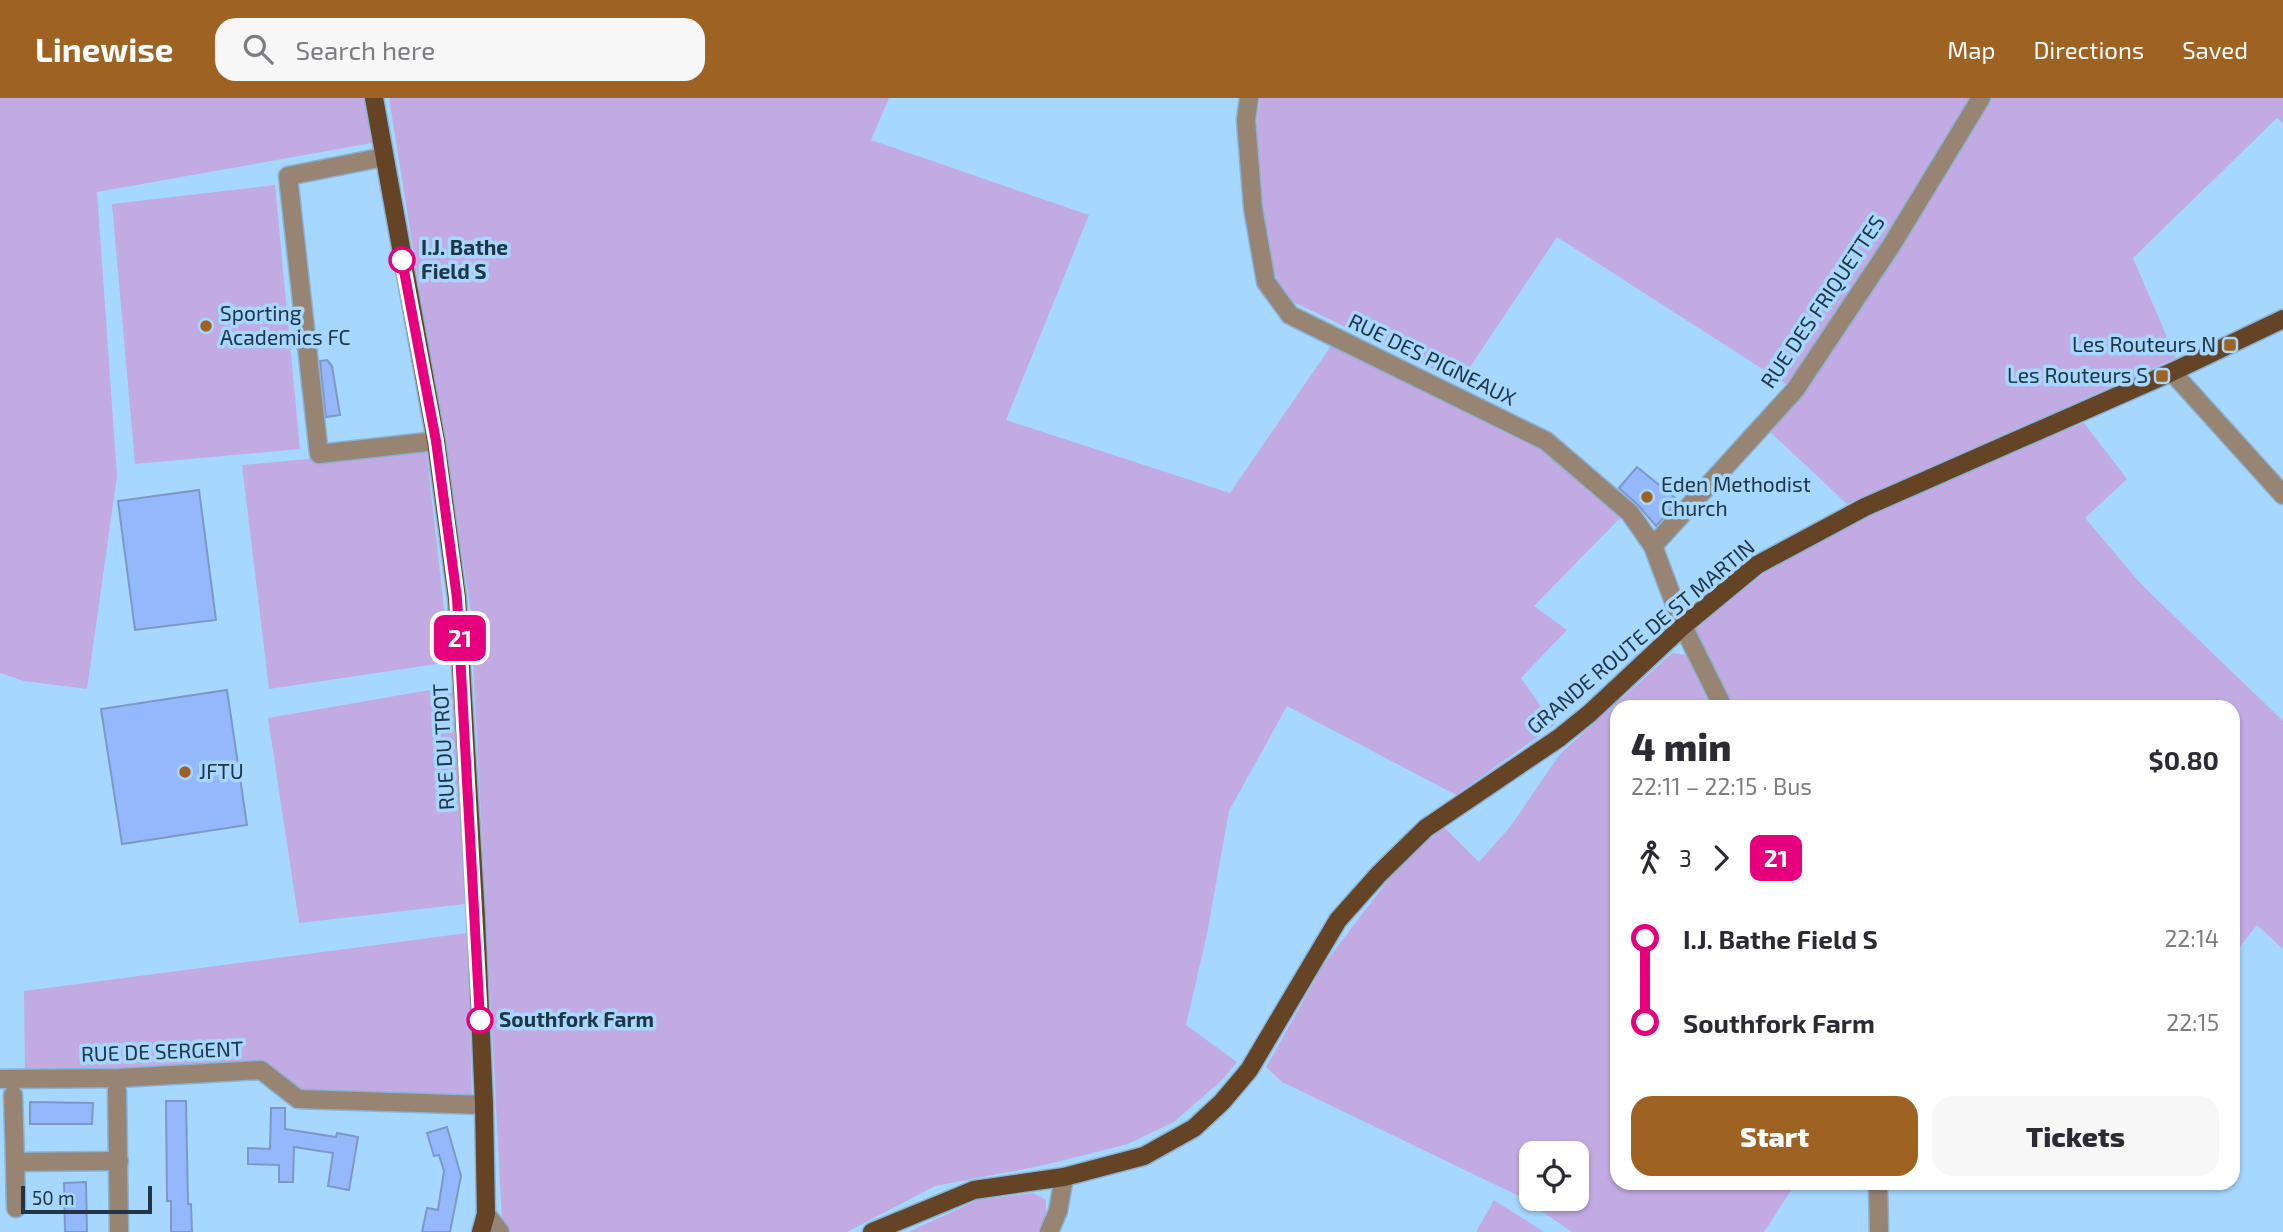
<!DOCTYPE html>
<html lang="en">
<head>
<meta charset="utf-8">
<style>
	:root { --surface:#fff; --page:#f7f7f7; --text:#2b2b33; --muted:#7c7c81; --accent:#9e6223 }
	body { margin:0; font-family:"Exo 2",sans-serif; background:var(--page); color:var(--text); height:100vh; display:flex; flex-direction:column; font-size:26px; white-space:nowrap }
	* { box-sizing:border-box; margin:0 }
	p { font-size:23px; color:var(--muted) }
	.icon { flex:none; width:38px; height:38px; fill:none; stroke:currentColor; stroke-width:2; stroke-linecap:round; stroke-linejoin:round }
	.map { position:relative; flex:1; overflow:hidden }
	.panel { position:absolute; left:1610px; top:602px; width:630px; height:490px; display:flex; flex-direction:column; background:var(--surface); border-radius:21px; box-shadow:0 2px 5px #0004 }
	.panel>* { flex:none }
	.badge { padding:0 14px; border-radius:10px; font-size:24px; line-height:46px }
	.fabs { position:absolute; left:1519px; top:1043px; display:grid; gap:14px }
	.fabs a { display:grid; place-items:center; width:70px; height:70px; border-radius:14px; background:var(--surface); box-shadow:0 2px 5px #0004; font-size:35px }
	.scale { position:absolute; left:21px; bottom:18px; width:131px; box-sizing:border-box; padding-left:7px; border:4px solid #213544; border-top:0; font-size:19px; line-height:24px; white-space:nowrap; color:#213544; -webkit-text-stroke:5px #a6d7fe; paint-order:stroke }
	.map>.badge { position:absolute; translate:-50% -50%; box-shadow:0 0 0 4px #fff }
	.legs { display:flex; align-items:center; gap:10px; height:77px; padding:0 21px; font-size:23px }
	.legs p { margin-inline-start:auto }
	.summary { display:flex; align-items:center; justify-content:space-between; height:119px; padding:0 21px }
	h1 { font-size:38px; font-weight:800; line-height:52px }
	.button { display:flex; gap:14px; margin-top:auto; padding:14px 21px }
	.button a { flex:1; height:80px; border-radius:21px; background:var(--accent); color:#fff; font-size:28px; font-weight:800; line-height:80px; text-align:center }
	.button a+a { background:var(--page); color:var(--text) }
	ul { padding:0 21px; list-style:none }
	li { display:flex; align-items:center; gap:24px; height:84px; font-size:26px }
	li i { display:grid; place-items:center; width:10px; height:100%; margin:0 9px; background:currentColor }
	li i::after { content:''; width:18px; height:18px; margin:-9px; border:5px solid; border-radius:50%; background:var(--surface) }
	li p { margin-inline-start:auto }
	li:first-child i { background:linear-gradient(#0000 50%,currentColor 0) }
	li:last-child i { background:linear-gradient(currentColor 50%,#0000 0) }
	header { display:flex; align-items:center; gap:42px; box-sizing:border-box; height:98px; padding:0 35px; background:var(--accent); color:#fff }
	header strong { font-size:33px }
	nav { display:flex; gap:38px; margin-inline-start:auto; font-size:24px }
	.search { width:490px; height:63px; background:var(--page); display:flex; align-items:center; gap:18px; box-sizing:border-box; padding:0 24px; border-radius:21px; color:var(--muted); font-size:26px }
	.map>svg:first-child { display:block }
</style>
</head>
<body>
<header>
<strong>Linewise</strong>
<div class="search"><svg class="icon" aria-label="search" viewBox="0 0 24 24"><circle cx="10" cy="10" r="6"/><path d="M15 15l6 6"/></svg>Search here</div>
<nav><a>Map</a><a>Directions</a><a>Saved</a></nav>
</header>
<div class="map">
<svg width="2283" height="1134" viewBox="0 0 2283 1134">
	<rect width="100%" height="100%" fill="#a6d7fe"/>
	<!-- green -->
	<g fill="#c2abe3" fill-rule="evenodd">
		<path d="M0,0H365L372,45L97,94L117,378L87,591L24,583L0,575Z"/>
		<path d="M389,0H889L871,42L1089,117L1006,322L1230,395L1331,248L1535,346L1621,419L1534,508L1567,532L1521,580L1554,627L1456,697L1287,608L1229,713L1207,836L1186,927L1237,964L1222,982L1174,1024L1128,1046L1040,1068L935,1088L847,1134H510L502,1124L470,507Z"/>
		<path d="M1260,0H1974L1848,203L1789,288L1557,139L1460,284L1283,199L1269,155L1254,44Z"/>
		<path d="M1990,0H2283V25L2277,20L2133,160L2176,260L1847,406L1768,332Z"/>
		<path d="M275,87L300,351L135,366L112,106Z"/>
		<path d="M2084,325L2127,381L2085,420L2141,486L2283,623V851L2257,827L2233,857V609H1733L1691,534L1773,468L1792,457L1889,409L1998,360Z"/>
		<path d="M426,350L450,564L269,591L242,367Z"/>
		<path d="M1672,555L1687,557L1714,609H1617V1085H1796L1764,1134H1572L1521,1099L1282,984L1266,969L1324,866L1392,777L1443,728L1479,764L1510,729L1560,656ZM1531,1055H1577V1101H1531Z"/>
		<path d="M453,588L465,806L299,825L268,620Z"/>
		<path d="M467,835L472,998L302,997L280,973L260,966L25,975L24,893Z"/>
		<path d="M1033,1095L1046,1102V1119L1039,1134H908L978,1102Z"/>
		<path d="M1494,1102L1544,1134H1476Z"/>
	</g>
	<!-- building -->
	<g fill="#95b8fc" stroke="#7f97c6" stroke-width="2">
		<path d="M327,262L332,268L340,317L326,319L320,263Z"/>
		<path d="M1637,369L1679,403L1656,428L1638,407L1619,390Z"/>
		<path d="M199,392L216,522L135,532L118,403Z"/>
		<path d="M227,592L247,727L122,746L101,611Z"/>
		<path d="M166,1003H186L188,1106H191L192,1134H171V1103H167Z"/>
		<path d="M30,1004L93,1005L92,1026H30Z"/>
		<path d="M271,1010H285V1031L336,1039L337,1035L358,1039L349,1092L328,1088L333,1055L294,1049L293,1084H279V1067L248,1066V1050L270,1051Z"/>
		<path d="M447,1029L461,1078L450,1134H422L427,1110L438,1112L444,1073L439,1057L434,1058L427,1035Z"/>
		<path d="M86,1084L87,1134H65L64,1085Z"/>
	</g>
	<g fill="none" stroke-linecap="round" stroke-linejoin="round">
		<defs>
			<g id="minor">
				<path d="M1249,0L1246,22L1253,110L1266,184L1290,217L1546,343L1630,415L1653,448L1683,528L1723,609"/>
				<path d="M384,59L288,78L319,356L436,343"/>
				<path d="M2172,274L2283,397"/>
				<path d="M1653,448L1795,292L1891,148L1981,0"/>
				<path d="M0,981L119,980L261,972L298,1001L484,1007"/>
				<path d="M117,993L119,1134"/>
				<path d="M13,997L15,1064L119,1063"/>
				<path d="M15,1064L16,1110"/>
				<path d="M1878,1085L1879,1134"/>
				<path d="M486,1116L500,1134"/>
				<path d="M1049,1134L1058,1113L1064,1079"/>
			</g>
			<g id="major">
				<path d="M374,0L436,343L457,500L476,819L484,1007L486,1116L481,1134"/>
				<path d="M872,1134L974,1092L1064,1079L1144,1058L1194,1030L1222,1004L1249,972L1338,822L1379,776L1426,730L1559,640L1590,615L1683,528L1757,467L1865,409L2172,274L2283,221"/>
			</g>
		</defs>
		<!-- minor casing -->
		<use href="#minor" stroke="#89b3d5" stroke-width="21"/>
		<!-- major casing -->
		<use href="#major" stroke="#89b3d5" stroke-width="21"/>
		<!-- minor -->
		<use href="#minor" stroke="#978473" stroke-width="18"/>
		<!-- major -->
		<use href="#major" stroke="#654426" stroke-width="18"/>
	</g>
	<g fill="none" stroke-linecap="round" stroke-linejoin="round">
		<defs>
			<path id="line-1" d="M402,162L436,343L457,500L480,922"/>
		</defs>
		<!-- line-1 casing -->
		<use href="#line-1" stroke="#fff" stroke-width="16"/>
		<!-- line-1 -->
		<use href="#line-1" stroke="#e6007e" stroke-width="10"/>
	</g>
	<!-- markers -->
	<g fill="#fff" stroke="#e6007e" stroke-width="3.5">
		<circle cx="402" cy="162" r="12"/>
		<circle cx="480" cy="922" r="12"/>
	</g>
	<g fill="#9e6223" stroke="#a6d7fe" stroke-width="2.5">
		<circle cx="206" cy="228" r="7"/>
		<rect x="2223" y="240" width="14" height="14" rx="3.5"/>
		<rect x="2155" y="271" width="14" height="14" rx="3.5"/>
		<circle cx="1647" cy="399" r="7"/>
		<circle cx="185" cy="674" r="7"/>
	</g>
	<g text-anchor="middle" stroke-width="7" stroke-linejoin="round" paint-order="stroke">
		<!-- stop labels -->
		<g font-size="21" font-weight="bold" fill="#213544" stroke="#a6d7fe" text-anchor="start">
			<text x="421" y="157">I.J. Bathe<tspan x="421" dy="24">Field S</tspan></text>
			<text x="499" y="929">Southfork Farm</text>
		</g>
		<!-- street labels -->
		<g font-size="21" fill="#213544" stroke="#a6d7fe">
			<text transform="translate(1823 204) rotate(-56)" y="7">RUE DES FRIQUETTES</text>
			<text transform="translate(1432 262) rotate(26)" y="7">RUE DES PIGNEAUX</text>
			<text transform="translate(1641 539) rotate(-40)" y="7">GRANDE ROUTE DE ST MARTIN</text>
			<text transform="translate(444 649) rotate(-93)" y="7">RUE DU TROT</text>
			<text transform="translate(162 954) rotate(-2)" y="7">RUE DE SERGENT</text>
		</g>
		<!-- poi labels -->
		<g font-size="21" fill="#213544" stroke="#a6d7fe" text-anchor="start">
			<text x="220" y="223">Sporting<tspan x="220" dy="24">Academics FC</tspan></text>
			<text x="2216" y="254" text-anchor="end">Les Routeurs N</text>
			<text x="2148" y="285" text-anchor="end">Les Routeurs S</text>
			<text x="1661" y="394">Eden Methodist<tspan x="1661" dy="24">Church</tspan></text>
			<text x="199" y="681">JFTU</text>
		</g>
	</g>
</svg>
<div class="fabs">
<a><svg class="icon" aria-label="locate" viewBox="0 0 24 24"><circle cx="12" cy="12" r="6"/><path d="M12 2v4M12 18v4M2 12h4M18 12h4"/></svg></a>
</div>
<div class="scale">50 m</div>
<b class="badge" style="left:460px;top:540px;background:#e6007e;color:#fff">21</b>
<section class="panel">
<div class="summary"><div><h1>4 min</h1><p>22:11 – 22:15 · Bus</p></div><b>$0.80</b></div>
<div class="legs"><svg class="icon" aria-label="walk" viewBox="0 0 24 24"><circle cx="13" cy="4" r="2"/><path d="M13 8l-2 6 4 7M11 14l-3 7M7 12l3-4h3l4 4"/></svg>3<svg class="icon" aria-label="forward" viewBox="0 0 24 24"><path d="M9 5l7 7-7 7"/></svg><b class="badge" style="background:#e6007e;color:#fff">21</b></div>
<ul>
<li><i style="color:#e6007e"></i><b>I.J. Bathe Field S</b><p>22:14</p></li>
<li><i style="color:#e6007e"></i><b>Southfork Farm</b><p>22:15</p></li>
</ul>
<div class="button"><a>Start</a><a>Tickets</a></div>
</section>
</div>
</body>
</html>
